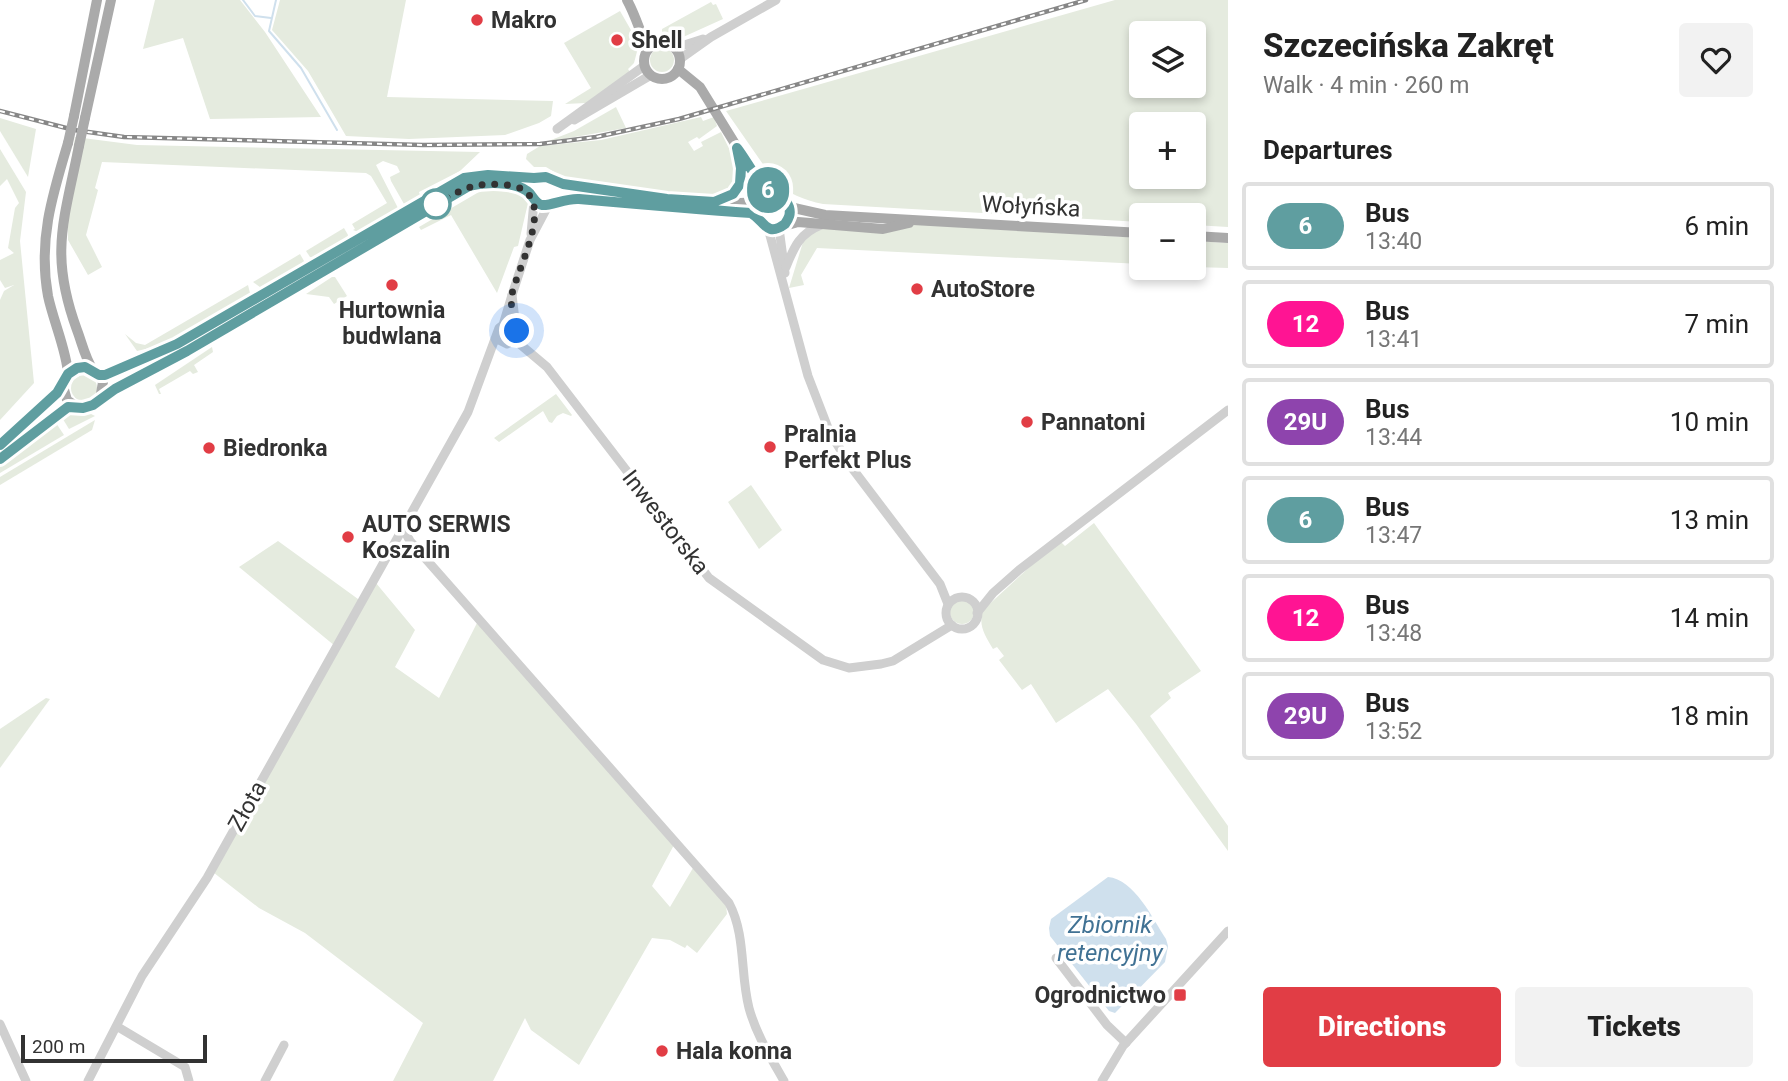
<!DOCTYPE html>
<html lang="en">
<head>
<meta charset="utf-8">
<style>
	:root { --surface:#fff; --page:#f2f2f2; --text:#222; --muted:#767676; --line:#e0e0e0; --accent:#e13d45 }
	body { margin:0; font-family:Roboto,sans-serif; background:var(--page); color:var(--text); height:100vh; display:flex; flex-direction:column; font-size:26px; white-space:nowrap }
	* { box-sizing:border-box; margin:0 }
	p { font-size:23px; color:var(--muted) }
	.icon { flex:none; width:38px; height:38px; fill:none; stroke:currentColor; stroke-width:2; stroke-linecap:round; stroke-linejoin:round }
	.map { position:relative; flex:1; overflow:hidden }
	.drawer { display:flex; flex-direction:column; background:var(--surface); width:560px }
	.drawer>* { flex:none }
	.badge { padding:0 14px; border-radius:23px; font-size:24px; line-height:46px }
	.buttons { position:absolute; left:1129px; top:21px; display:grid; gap:14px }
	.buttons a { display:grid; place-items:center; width:77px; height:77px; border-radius:7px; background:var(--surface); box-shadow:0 4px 10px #0003; font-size:35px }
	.scale { position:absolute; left:21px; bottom:18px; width:186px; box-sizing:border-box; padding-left:7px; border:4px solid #323232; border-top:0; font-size:19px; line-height:24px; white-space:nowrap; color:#323232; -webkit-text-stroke:5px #fff; paint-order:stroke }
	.you { position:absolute; width:35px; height:35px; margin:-18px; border:5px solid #fff; border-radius:50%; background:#1a73e8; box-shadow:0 0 0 10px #1a73e833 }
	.map>.badge { position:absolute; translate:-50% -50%; box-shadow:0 0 0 4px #fff }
	h2 { padding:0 35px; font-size:26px; line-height:63px }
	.round { display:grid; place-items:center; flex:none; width:74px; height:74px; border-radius:7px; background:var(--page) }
	.head { display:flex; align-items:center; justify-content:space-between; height:119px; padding:0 35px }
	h1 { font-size:33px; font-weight:800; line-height:52px }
	.action { display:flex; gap:14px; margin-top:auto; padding:14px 35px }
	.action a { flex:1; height:80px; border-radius:7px; background:var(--accent); color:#fff; font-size:28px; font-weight:800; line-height:80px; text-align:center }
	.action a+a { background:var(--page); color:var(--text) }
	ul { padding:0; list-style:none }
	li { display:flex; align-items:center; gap:21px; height:88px; margin:0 14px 10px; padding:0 21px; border:4px solid var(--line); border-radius:7px }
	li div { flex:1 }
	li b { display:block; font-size:26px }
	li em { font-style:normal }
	li .badge { min-width:77px; font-weight:700; text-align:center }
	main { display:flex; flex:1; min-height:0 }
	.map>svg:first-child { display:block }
</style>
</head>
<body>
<main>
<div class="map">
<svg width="1228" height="1081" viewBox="0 0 1228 1081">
	<rect width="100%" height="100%" fill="#fff"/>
	<!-- green -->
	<g fill="#e5ebdf" fill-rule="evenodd">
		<path d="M155,0H240L265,32L321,117L210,119L183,38L143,49Z"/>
		<path d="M280,0H406L387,97L553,101L551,116L539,123L505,135L409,139L346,136L308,71L272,30Z"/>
		<path d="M1115,0H1228V227L1194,225V215H1141V222L823,204C804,200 788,194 774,180L726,111ZM1194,33V86H1141V33ZM1141,124H1194V177H1141Z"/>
		<path d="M711,2L713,5L716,4L723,19L681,38H675L662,32V29Z"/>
		<path d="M620,11L639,44L634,63L628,69L630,72L586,103L565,104L591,88L564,43Z"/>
		<circle cx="662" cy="60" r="12"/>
		<path d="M616,107L626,128L546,142L574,131Z"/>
		<path d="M701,117L703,121L714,117L717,126L699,139L697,137L688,142L694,151L703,146L701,142L721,132L738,167L737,183L724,196L662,195L605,184L566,179L546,167H534L526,159L527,154L540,146L601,140Z"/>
		<path d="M0,118L36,129L28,177L0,131Z"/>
		<path d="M75,137L137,145L480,152L460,171L419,192L420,195L411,204H404L391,181L390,177L400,172L397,166L383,161L376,165L399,210L361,233L353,230L355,229L352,224L387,203L371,176L366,173L102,162L95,188L98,190L86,235L102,267L88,275L68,240L67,188Z"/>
		<path d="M0,149L26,192L20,241L34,383L0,420V300L4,291L14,285L5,288L0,280V260L14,253L8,248L15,208L19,203L7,179L0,186Z"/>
		<path d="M484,189L519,193L528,203L518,246L514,247L497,293L451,215L421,230L419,227Z"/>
		<path d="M915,224L1141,238V264L817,248L801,275L804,285L789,288L803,242L819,228Z"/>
		<path d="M344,228L348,235L346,242L317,259L310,257L306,251Z"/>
		<path d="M1194,241L1228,243V268L1194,267Z"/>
		<path d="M300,254L304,261L301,268L264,290L253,282Z"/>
		<path d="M332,277H335L347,296L334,304L329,297L306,294Z"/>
		<path d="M248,285L251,297L175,342L137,351L125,334L136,343L145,345Z"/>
		<path d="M212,347L213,352L194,365L198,372L193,374L190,371L159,389L161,394H159L155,385Z"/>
		<circle cx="84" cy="388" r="13"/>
		<path d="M556,394L572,415L571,416L563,413L557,416L552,423L549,422L543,411L499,442L494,438Z"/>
		<path d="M71,411L89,413L95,416L69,429L61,416Z"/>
		<path d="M54,420L64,435L0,473V463Z"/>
		<path d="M95,420L92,430L0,485V477Z"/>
		<path d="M751,485L782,530L759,549L728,502Z"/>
		<path d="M1094,523L1201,671L1168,693L1171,698L1150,716L1228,826V851L1136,724L1108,689L1056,723L1031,684L1022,690L999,660L1004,656L997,647L993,649C985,635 978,626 983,610L1059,540L1065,546Z"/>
		<path d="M278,541L358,599L365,602L376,583L415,630L395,667L439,698L478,621L674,845L652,886L670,907L693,868L726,905L727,914L697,953L687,945L685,948L670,940L652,938L579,1065L531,1030L525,1018L493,1081H393L423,1023L305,933L259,908L209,869L335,646L239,567Z"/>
		<circle cx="962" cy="612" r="12"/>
		<path d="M46,698L50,699L0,768V729Z"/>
	</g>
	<!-- water -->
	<path fill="#cfe0ed" d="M1108,877C1134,879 1153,919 1166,939L1168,946L1165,962L1115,1013L1109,1011L1050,936L1049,928L1051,919Z"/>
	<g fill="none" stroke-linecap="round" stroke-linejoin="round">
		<!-- stream -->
		<g stroke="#cfe0ed" stroke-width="2">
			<path d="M243,0L255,16L271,18"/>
			<path d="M276,0L269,31L301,68L337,130"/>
		</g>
		<!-- minor -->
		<g stroke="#cfcfcf" stroke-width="9">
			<path d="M675,48L703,39"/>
			<path d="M680,59L711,37L776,0"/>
			<path d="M574,120L651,75"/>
			<path d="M557,129L644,66"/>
			<path d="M768,228L808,376L830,433L852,468L940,584L948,604"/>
			<path d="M779,228L785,273"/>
			<path d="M531,234L534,201"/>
			<path d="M786,267C794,247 800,233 821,225"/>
			<path d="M512,295L530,240L549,204"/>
			<path d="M503,325L512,295L516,328"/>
			<path d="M497,334L499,340L507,344L515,340C521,328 509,319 499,328L468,412L403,528L410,541L729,903C746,935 740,973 749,1008C756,1034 771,1058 784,1081"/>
			<path d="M515,340L547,367L709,578L823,660L849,668L881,664L893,661L952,625"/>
			<circle cx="962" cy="613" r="16"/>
			<path d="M977,613L993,593L1019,570L1228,410"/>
			<path d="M1056,958L1107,1025L1126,1043"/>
			<path d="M0,1024L26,1081"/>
			<path d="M118,1027L185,1067L189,1081"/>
			<path d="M88,1081L142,976L207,878L403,528"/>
			<path d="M265,1081L284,1045"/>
			<path d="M1102,1081L1123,1046L1228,931"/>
		</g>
		<!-- major -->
		<g stroke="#aaa" stroke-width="10">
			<path d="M627,0C636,16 640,33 648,49"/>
			<circle cx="662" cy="61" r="18"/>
			<path d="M678,69L700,87L737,147L774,196"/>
			<path d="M74,116L97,0"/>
			<path d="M85,118L111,0"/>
			<path d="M79,146C64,221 49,254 77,330C82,343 85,358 93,370"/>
			<circle cx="774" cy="212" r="16"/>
			<path d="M718,201C741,192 743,178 740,156"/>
			<path d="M788,205L794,208L825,215L1141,233"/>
			<path d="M781,227L798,222L883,229L909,223"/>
			<path d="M1194,236L1228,238"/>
			<path d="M68,374C67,352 53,320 48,296C38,241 52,196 68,143"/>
			<path d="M99,375L115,371L177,344L464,178L488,175L534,178L546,177L563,184L654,198L740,203L761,202"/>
			<path d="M100,399L103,382L96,372L81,367L68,374L63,386L67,400L77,407H89L115,389L187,350L469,186C485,182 513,181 527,191C533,195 534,203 542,205C552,206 566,198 579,199C636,204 693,210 751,213L758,218"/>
			<path d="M0,445L63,386"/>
			<path d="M0,459L64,409L74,406"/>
		</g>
		<defs>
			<path id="rail" d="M0,111L74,130L124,137L423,145L540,144L596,137L679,119L1086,0"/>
		</defs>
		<!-- rail casing -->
		<use href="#rail" stroke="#878787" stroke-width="4.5"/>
		<!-- rail -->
		<use href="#rail" stroke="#fff" stroke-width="2" stroke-dasharray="5" stroke-linecap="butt"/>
		<!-- major-bridge -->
		<g stroke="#aaa" stroke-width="10">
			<path d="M68,143L74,116"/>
			<path d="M79,146L85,118"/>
		</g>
	</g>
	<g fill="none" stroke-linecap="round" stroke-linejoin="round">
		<defs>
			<path id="line" d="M0,445L57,393L68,374L77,368L85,367L99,375H105L177,344L464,178L488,175L534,178L546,177L563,184L667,199L714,202L733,194L740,184L741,168L737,148C748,162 757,183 772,194C778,199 786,198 789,207C791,214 789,218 785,224C766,238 764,220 751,213C693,209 636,204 579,199C566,198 551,206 542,205C534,203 533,195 527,191C513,181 485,182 469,186L187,351L115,389L93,405L83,408L68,407L0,459"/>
		</defs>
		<!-- line casing -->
		<use href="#line" stroke="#fff" stroke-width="16"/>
		<!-- line -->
		<use href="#line" stroke="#5f9ea0" stroke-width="10"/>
		<!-- walk -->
		<path stroke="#323232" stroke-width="7" stroke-dasharray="0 12.6" d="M436,204C464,188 474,182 507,185C562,190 519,263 512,294C510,305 513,320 517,331"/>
	</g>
	<!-- markers -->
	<g fill="#e13d45" stroke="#fff" stroke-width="2.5">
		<circle cx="477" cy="20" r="7"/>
		<circle cx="617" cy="40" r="7"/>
		<circle cx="392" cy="285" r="7"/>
		<circle cx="917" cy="289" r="7"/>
		<circle cx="1027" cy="422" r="7"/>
		<circle cx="770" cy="447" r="7"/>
		<circle cx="209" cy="448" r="7"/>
		<circle cx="348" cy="537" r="7"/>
		<rect x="1173" y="988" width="14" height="14" rx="3.5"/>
		<circle cx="662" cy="1051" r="7"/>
	</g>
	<circle fill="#fff" stroke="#5f9ea0" stroke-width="3.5" cx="436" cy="204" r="14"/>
	<g text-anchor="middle" stroke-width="7" stroke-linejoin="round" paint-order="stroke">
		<!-- poi labels -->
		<g font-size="23" font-weight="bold" fill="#323232" stroke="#fff" text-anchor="start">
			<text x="491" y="28">Makro</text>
			<text x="631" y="48">Shell</text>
			<text x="931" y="297">AutoStore</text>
			<text x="392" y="318" text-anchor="middle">Hurtownia<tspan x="392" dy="26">budwlana</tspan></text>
			<text x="1041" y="430">Pannatoni</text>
			<text x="784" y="442">Pralnia<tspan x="784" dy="26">Perfekt Plus</tspan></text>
			<text x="223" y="456">Biedronka</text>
			<text x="362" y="532">AUTO SERWIS<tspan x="362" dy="26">Koszalin</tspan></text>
			<text x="1166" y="1003" text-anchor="end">Ogrodnictwo</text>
			<text x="676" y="1059">Hala konna</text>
		</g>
		<!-- street labels -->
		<g font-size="23" fill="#323232" stroke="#fff">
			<text transform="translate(1031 206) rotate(3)" y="8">Wołyńska</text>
			<text transform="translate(666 522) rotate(52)" y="8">Inwestorska</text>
			<text transform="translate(247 806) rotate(-61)" y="8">Złota</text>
		</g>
		<!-- water labels -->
		<g font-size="24" font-style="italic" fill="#417294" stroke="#fff">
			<text x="1110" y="933">Zbiornik<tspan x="1110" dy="28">retencyjny</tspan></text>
		</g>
	</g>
</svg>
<div class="buttons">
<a><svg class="icon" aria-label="layers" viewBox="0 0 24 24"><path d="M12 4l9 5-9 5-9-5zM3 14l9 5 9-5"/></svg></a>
<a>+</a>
<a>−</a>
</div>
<div class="scale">200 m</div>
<div class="you" style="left:517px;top:331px"></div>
<b class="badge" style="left:768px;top:190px;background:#5f9ea0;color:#fff">6</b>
</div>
<section class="drawer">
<div class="head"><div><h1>Szczecińska Zakręt</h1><p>Walk · 4 min · 260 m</p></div><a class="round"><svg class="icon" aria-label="heart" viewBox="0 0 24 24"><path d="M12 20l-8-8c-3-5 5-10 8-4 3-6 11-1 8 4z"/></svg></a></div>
<h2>Departures</h2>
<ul>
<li><span class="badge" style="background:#5f9ea0;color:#fff">6</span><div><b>Bus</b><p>13:40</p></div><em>6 min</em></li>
<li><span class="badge" style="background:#ff1493;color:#fff">12</span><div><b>Bus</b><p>13:41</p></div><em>7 min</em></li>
<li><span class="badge" style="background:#8e44ad;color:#fff">29U</span><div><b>Bus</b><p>13:44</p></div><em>10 min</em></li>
<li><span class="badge" style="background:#5f9ea0;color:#fff">6</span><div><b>Bus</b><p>13:47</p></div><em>13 min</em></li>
<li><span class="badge" style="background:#ff1493;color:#fff">12</span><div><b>Bus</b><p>13:48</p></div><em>14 min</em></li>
<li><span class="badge" style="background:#8e44ad;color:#fff">29U</span><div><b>Bus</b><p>13:52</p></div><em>18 min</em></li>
</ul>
<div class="action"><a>Directions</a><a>Tickets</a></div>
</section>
</main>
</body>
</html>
